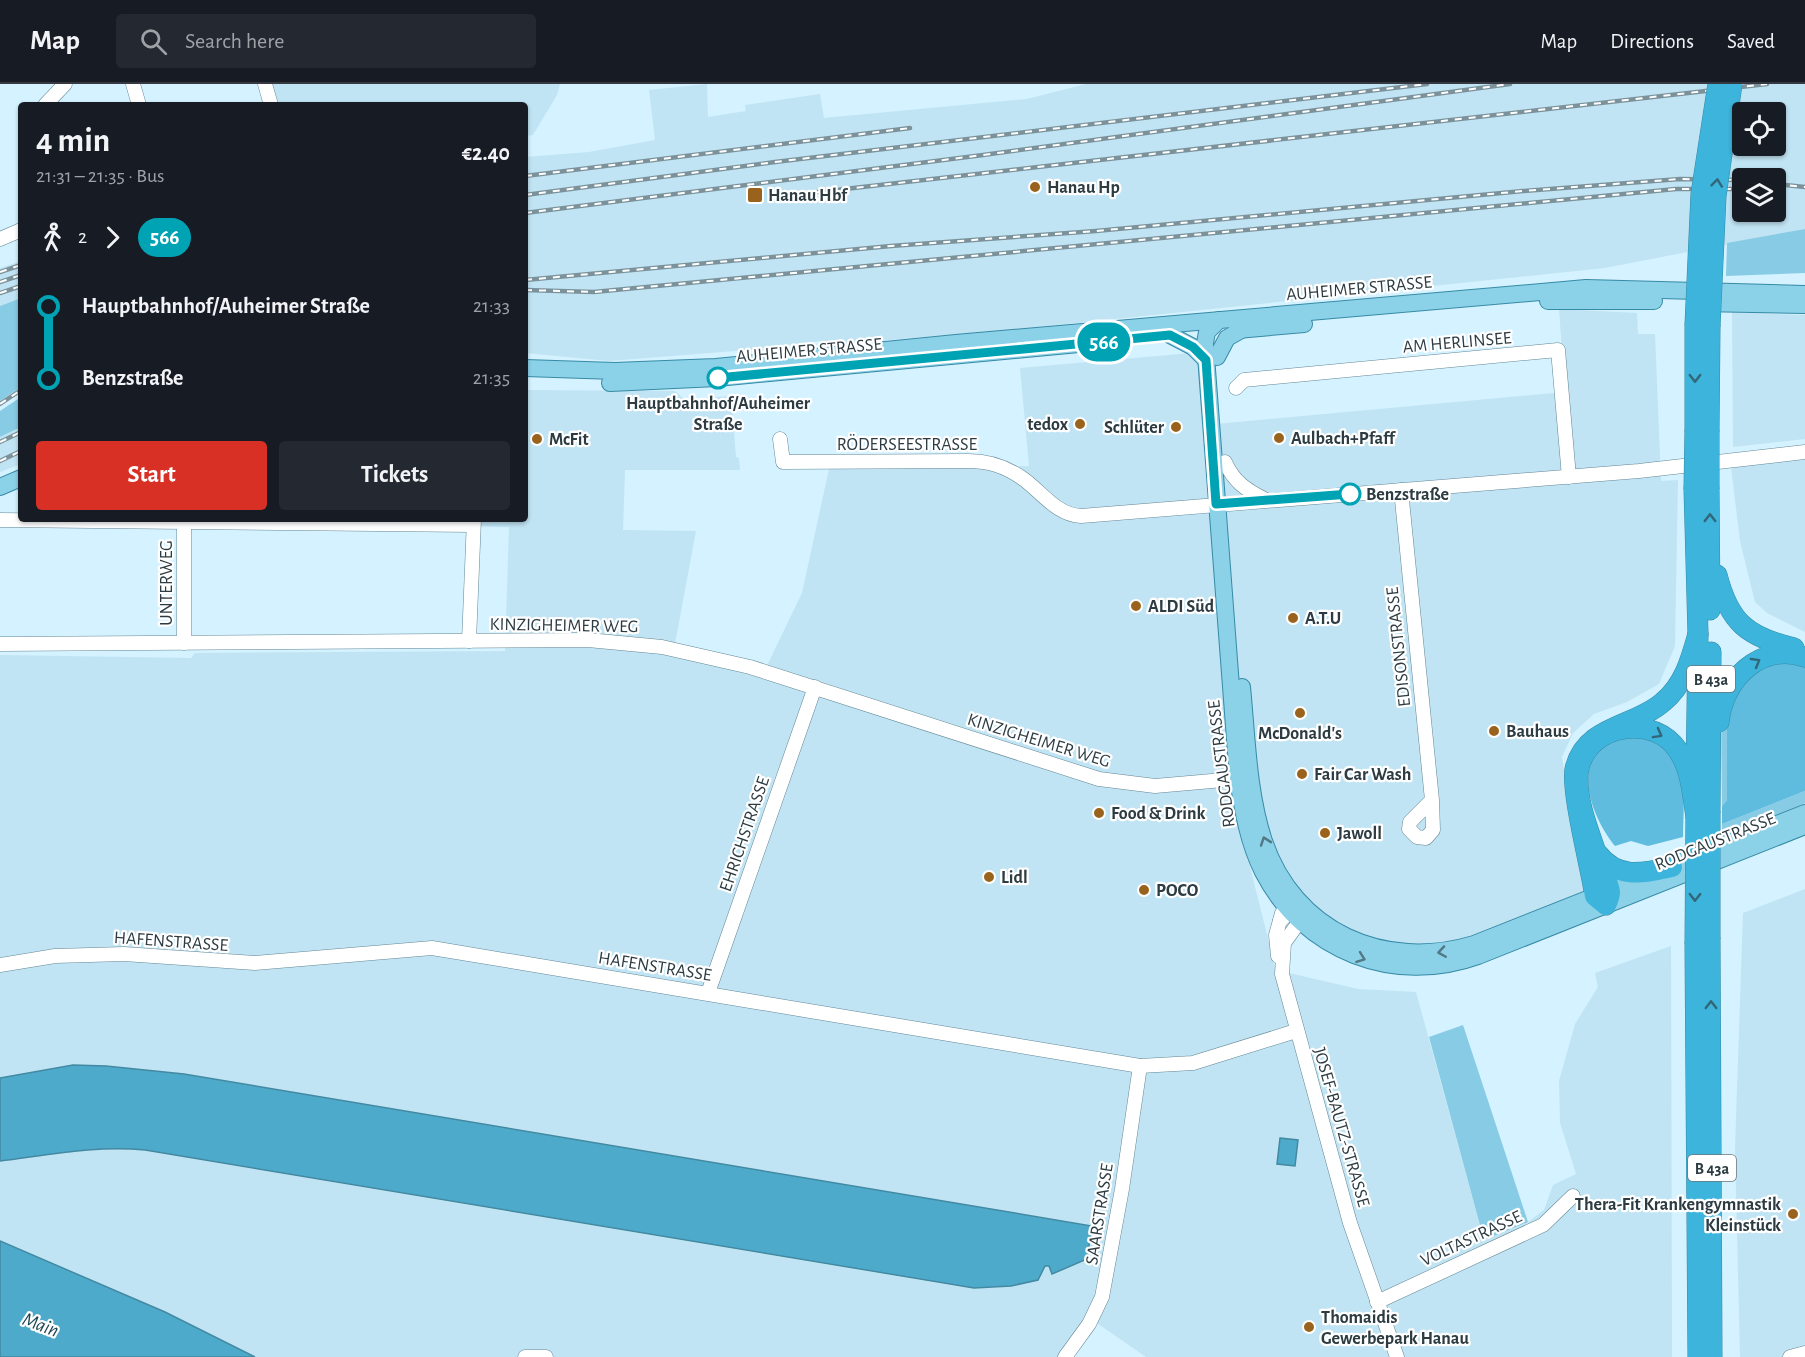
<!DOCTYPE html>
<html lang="en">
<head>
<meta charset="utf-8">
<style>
	:root { --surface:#171b24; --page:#242831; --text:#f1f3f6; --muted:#9ea1a6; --line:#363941; --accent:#d93025 }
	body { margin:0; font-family:"Alegreya Sans",sans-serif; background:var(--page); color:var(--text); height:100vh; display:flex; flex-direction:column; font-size:22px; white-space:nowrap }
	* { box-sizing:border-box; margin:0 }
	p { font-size:20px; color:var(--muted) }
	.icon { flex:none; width:33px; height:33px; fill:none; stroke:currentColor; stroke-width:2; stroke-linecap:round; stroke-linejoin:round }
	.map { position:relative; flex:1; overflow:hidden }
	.sheet { position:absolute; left:18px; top:18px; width:510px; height:420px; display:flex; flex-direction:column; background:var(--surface); border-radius:6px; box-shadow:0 2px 4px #0004 }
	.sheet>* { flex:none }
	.badge { padding:0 12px; border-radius:20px; font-size:21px; line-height:39px }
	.controls { position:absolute; left:1732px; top:18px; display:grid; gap:12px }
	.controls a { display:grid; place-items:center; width:54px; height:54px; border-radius:6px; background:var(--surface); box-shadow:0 2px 4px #0004; font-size:30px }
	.map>.badge { position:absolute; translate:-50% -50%; box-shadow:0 0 0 3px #fff }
	.legs { display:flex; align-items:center; gap:9px; height:66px; padding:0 18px; font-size:20px }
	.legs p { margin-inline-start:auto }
	.head { display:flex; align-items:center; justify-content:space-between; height:102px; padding:0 18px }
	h1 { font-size:33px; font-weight:700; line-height:45px }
	.primary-button { display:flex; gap:12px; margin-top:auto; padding:12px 18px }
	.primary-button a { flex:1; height:69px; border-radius:6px; background:var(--accent); color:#fff; font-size:24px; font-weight:700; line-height:69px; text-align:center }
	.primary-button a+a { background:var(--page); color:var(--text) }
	ul { padding:0 18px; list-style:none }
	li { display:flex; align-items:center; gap:21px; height:72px; font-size:22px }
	li i { display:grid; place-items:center; width:9px; height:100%; margin:0 8px; background:currentColor }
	li i::after { content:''; width:15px; height:15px; margin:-8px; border:4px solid; border-radius:50%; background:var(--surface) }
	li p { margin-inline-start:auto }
	li:first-child i { background:linear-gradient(#0000 50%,currentColor 0) }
	li:last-child i { background:linear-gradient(currentColor 50%,#0000 0) }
	header { display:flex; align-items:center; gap:36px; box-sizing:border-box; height:84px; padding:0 30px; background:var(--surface); border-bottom:2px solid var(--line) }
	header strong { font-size:28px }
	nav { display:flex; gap:33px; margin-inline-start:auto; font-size:21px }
	.search { width:420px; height:54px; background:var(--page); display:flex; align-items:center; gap:15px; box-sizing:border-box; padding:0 21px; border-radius:6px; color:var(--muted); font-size:22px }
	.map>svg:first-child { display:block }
</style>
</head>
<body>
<header>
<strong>Map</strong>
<div class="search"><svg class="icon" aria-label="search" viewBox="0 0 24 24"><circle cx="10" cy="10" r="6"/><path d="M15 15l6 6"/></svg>Search here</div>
<nav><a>Map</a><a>Directions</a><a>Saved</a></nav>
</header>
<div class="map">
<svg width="1805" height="1273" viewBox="0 0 1805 1273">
	<rect width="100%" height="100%" fill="#d4f2ff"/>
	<!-- built -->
	<g fill="#c0e4f3" fill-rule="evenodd">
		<path d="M265,0H560L557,11L533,51L525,52V21H271Z"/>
		<path d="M707,0L708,33L746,27L745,21L820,10L824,34L1027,15L1086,0H1805V145L1605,184L1028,244L822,262L821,257L747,266L609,277L525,269V73L589,68L655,56L649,6ZM1743,28H1776V62H1743ZM1743,94H1776V128H1743Z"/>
		<path d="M21,177V214L0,222V184Z"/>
		<path d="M1559,225L1637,229L1638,250H1655L1661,397L1678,396L1675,562L1659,600L1627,618L1594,630L1573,649L1562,673L1573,743L1587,807L1493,847L1429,863L1370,855L1322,831L1288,795L1269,758L1249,779L1276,886L1358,905L1416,908L1484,1156L1528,1138L1544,1126L1553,1101L1576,1090L1560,1039L1559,997L1575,940L1598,903L1595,889L1671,862L1672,1273H1146L1088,1233L1059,1273H255L165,1228L0,1157V1077L73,1067L128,1064L956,1202L993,1204L1028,1199L1044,1182H1049L1052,1190L1087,1175L1092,1142L184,990L73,981L0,994V571L191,574L195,569L505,567L509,443L468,442V435H525V306L675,307L685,316L731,312L736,373L739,374L740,386H625L623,446L696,447L673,570L761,594L802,509L829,385L1029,382L1020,284L1192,269L1198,280L1205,341L1565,308Z"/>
		<path d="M1732,228L1805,231V355L1733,363Z"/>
		<path d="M21,343V380L0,388V353Z"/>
		<path d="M1805,373V548L1767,529L1755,518L1740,457L1731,383Z"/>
		<path d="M1805,805V1273H1740L1735,1064L1743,829Z"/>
	</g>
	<!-- green -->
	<g fill="#88cbe5">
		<path d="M1805,145V189L1726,192L1727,159Z"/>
		<path d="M21,214V303L0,317V222Z"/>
		<path d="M21,313V343L0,353V327Z"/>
		<path d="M1730,606L1727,716L1722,722L1721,630Z"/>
		<path d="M1805,707V719L1799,724L1722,756V740Z"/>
		<path d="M1463,941L1528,1138L1484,1156L1429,953Z"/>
	</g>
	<!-- forest -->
	<g fill="#60bcde">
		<path d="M1773,577L1805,579V707L1722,740V722L1727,716V631L1739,599Z"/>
		<path d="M1625,652C1634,653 1646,653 1653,656C1691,674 1683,720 1683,753L1648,762L1631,757L1615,762C1598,741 1578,700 1594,673C1600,662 1614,657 1625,652Z"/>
	</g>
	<!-- water -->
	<g fill="#4daacb" stroke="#4389a2" stroke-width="1.5">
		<path d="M73,981L106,982L184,990L1092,1142L1087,1175L1052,1190L1049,1182H1045L1038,1196L1011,1202L974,1204L145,1066C97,1061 48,1071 0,1077V994Z"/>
		<path d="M1280,1054L1298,1056L1295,1082L1277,1080Z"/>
		<path d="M0,1157L165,1228L255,1273H0Z"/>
	</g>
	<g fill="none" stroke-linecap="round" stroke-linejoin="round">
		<defs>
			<g id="minor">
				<path d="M133,0L139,21"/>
				<path d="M265,0L271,21"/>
				<path d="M45,21L65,0"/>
				<path d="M0,155L21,146"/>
				<path d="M1236,304L1244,296L1558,266L1569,393"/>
				<path d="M780,355L783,378L968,377C989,377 1005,382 1022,394C1041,407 1056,431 1081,432L1639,387L1805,368"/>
				<path d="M1225,378C1234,398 1246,406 1266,416"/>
				<path d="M1401,406L1432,716L1410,738L1409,745L1417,753L1426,754L1433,746L1432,716"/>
				<path d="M0,436L473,441"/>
				<path d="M469,557L474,435"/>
				<path d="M184,559V439"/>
				<path d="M0,560L588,556L662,563L750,583L1099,695L1155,702L1246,694"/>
				<path d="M1280,837L1290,828L1306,825L1302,834L1284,859L1282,890L1350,1139L1397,1273"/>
				<path d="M1278,872L1276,851L1282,829"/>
				<path d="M0,881L55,872L124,870L255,879L432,864L1140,982L1193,979L1296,947"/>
				<path d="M708,909L815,603"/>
				<path d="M1377,1218L1543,1141L1573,1112"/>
				<path d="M525,1273H546"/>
				<path d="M1065,1273L1089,1240L1102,1213L1122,1105L1140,982"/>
				<path d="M1790,1273L1805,1269"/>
			</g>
			<g id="major">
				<path d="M1548,217H1654"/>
				<path d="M1698,219L1805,221"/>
				<path d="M1219,236L1207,248L1205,259L1238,695C1243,727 1248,758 1263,788C1304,868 1395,902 1478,872L1805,742"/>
				<path d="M1237,246L1304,240"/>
				<path d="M1170,251L1193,263L1206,276"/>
				<path d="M1217,273L1227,254L1243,245"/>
				<path d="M525,284L615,287L716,283L956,259L1586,204L1805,210"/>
				<path d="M610,299L717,294L1110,257"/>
				<path d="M0,403L21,394"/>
				<path d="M1242,603C1247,654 1248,709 1264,757C1295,848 1384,887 1474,860L1805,729"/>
			</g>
			<g id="highway">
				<path d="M1695,346V241"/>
				<path d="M1709,346L1710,242"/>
				<path d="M1694,405L1698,550L1696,700"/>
				<path d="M1709,405L1710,526"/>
				<path d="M1717,491C1729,538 1747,553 1794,564"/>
				<path d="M1719,638C1723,596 1760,558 1805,573"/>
				<path d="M1710,727L1711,568"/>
				<path d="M1696,733C1692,708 1691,680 1673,660C1644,629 1582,645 1578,690C1576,721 1592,754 1601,783C1604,791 1609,800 1610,808C1610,813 1608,817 1606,821L1595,812C1591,785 1571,708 1575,685C1585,641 1635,643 1663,618C1684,601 1691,575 1698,550"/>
				<path d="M1598,770C1618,796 1644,789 1672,783"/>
				<path d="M1710,855L1712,1273"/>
				<path d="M1695,860L1698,1273"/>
			</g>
		</defs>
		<!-- minor casing -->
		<use href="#minor" stroke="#648795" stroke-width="15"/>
		<!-- major casing -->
		<use href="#major" stroke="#378aa5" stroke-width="18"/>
		<!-- highway casing -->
		<use href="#highway" stroke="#378aa5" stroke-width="21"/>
		<!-- minor -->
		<use href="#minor" stroke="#fff" stroke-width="14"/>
		<!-- major -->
		<use href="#major" stroke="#8bd2e9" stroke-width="16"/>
		<!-- highway -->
		<use href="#highway" stroke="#3db4db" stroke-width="20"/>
		<defs>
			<g id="rail">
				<path d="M525,92L910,44"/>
				<path d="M1776,100L1805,103"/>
				<path d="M801,110L1767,0"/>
				<path d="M525,111L775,78L1427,0"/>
				<path d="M525,129L983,71L1510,0"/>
				<path d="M0,188L21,181"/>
				<path d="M525,196L891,162L1096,147L1523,107L1680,95L1743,96"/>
				<path d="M0,198L21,191"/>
				<path d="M525,206L594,208L1676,105H1743"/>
				<path d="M0,209L21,202"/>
				<path d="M0,320L21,306"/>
				<path d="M0,358L21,348"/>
				<path d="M0,377L21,367"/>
			</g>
		</defs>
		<!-- rail casing -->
		<use href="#rail" stroke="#7c929b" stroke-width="4.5"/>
		<!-- rail -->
		<use href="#rail" stroke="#fff" stroke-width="2" stroke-dasharray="7" stroke-linecap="butt"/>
		<defs>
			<g id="highway-bridge">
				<path d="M1695,241L1701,110L1718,0"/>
				<path d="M1710,242L1716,112L1732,0"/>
				<path d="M1709,346V405"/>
				<path d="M1694,405L1695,346"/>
				<path d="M1710,727V855"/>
				<path d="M1695,860L1696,733"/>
			</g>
		</defs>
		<!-- highway-bridge casing -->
		<use href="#highway-bridge" stroke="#378aa5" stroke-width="21" stroke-linecap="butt"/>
		<!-- highway-bridge -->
		<use href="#highway-bridge" stroke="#3db4db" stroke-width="20"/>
	</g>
	<!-- one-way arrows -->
	<defs><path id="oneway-chevron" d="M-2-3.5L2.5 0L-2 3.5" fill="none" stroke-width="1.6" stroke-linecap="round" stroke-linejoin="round" transform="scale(1.5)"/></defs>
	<g stroke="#336678">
		<use href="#oneway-chevron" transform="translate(1717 99) rotate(-84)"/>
		<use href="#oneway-chevron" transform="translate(1695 294) rotate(90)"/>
		<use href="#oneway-chevron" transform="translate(1710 434) rotate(-90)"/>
		<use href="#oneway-chevron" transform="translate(1756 578) rotate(-30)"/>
		<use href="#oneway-chevron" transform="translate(1658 650) rotate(29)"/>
		<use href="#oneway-chevron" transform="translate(1695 813) rotate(91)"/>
		<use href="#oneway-chevron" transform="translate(1711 921) rotate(-90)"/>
	</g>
	<g stroke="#537885">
		<use href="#oneway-chevron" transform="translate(1265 757) rotate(-109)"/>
		<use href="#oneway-chevron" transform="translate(1442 868) rotate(171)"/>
		<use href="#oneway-chevron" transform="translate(1361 874) rotate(20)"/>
	</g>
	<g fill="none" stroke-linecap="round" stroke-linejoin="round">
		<defs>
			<path id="line-1" d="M718,294L1170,251L1193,263L1206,276L1216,420L1350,410"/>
		</defs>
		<!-- line-1 casing -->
		<use href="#line-1" stroke="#fff" stroke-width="14"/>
		<!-- line-1 -->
		<use href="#line-1" stroke="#00a3b4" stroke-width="9"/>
	</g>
	<!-- markers -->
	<g fill="#9a631d" stroke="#fff" stroke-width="2">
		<circle cx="1035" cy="103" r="6"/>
		<rect x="747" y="103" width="16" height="16" rx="3"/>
		<circle cx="1080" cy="340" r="6"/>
		<circle cx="1176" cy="343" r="6"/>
		<circle cx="1279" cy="354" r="6"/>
		<circle cx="537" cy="355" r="6"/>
		<circle cx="1136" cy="522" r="6"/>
		<circle cx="1293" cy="534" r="6"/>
		<circle cx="1300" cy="629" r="6"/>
		<circle cx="1494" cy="647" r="6"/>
		<circle cx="1302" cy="690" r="6"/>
		<circle cx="1099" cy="729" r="6"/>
		<circle cx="1325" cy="749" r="6"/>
		<circle cx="989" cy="793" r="6"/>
		<circle cx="1144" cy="806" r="6"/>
		<circle cx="1793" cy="1130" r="6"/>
		<circle cx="1309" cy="1243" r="6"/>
	</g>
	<g fill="#fff" stroke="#00a3b4" stroke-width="3">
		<circle cx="718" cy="294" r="10"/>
		<circle cx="1350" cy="410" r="10"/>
	</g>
	<g text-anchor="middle" stroke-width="4.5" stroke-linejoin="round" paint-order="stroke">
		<!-- shield labels -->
		<g fill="#fff" stroke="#6c767b" stroke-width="1.5">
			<rect x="1687" y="582" width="48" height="26" rx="4.5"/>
			<rect x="1688" y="1071" width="48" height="26" rx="4.5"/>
		</g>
		<g font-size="16" font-weight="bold" fill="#2d3c42">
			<text x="1711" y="601">B 43a</text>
			<text x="1712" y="1090">B 43a</text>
		</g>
		<!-- poi labels -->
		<g font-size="18" font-weight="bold" fill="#2d3c42" stroke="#fff" text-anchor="start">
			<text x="1047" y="109">Hanau Hp</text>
			<text x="768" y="117">Hanau Hbf</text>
			<text x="1068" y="346" text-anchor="end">tedox</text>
			<text x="1164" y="349" text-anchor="end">Schlüter</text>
			<text x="1291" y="360">Aulbach+Pfaff</text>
			<text x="549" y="361">McFit</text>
			<text x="1148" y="528">ALDI Süd</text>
			<text x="1305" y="540">A.T.U</text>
			<text x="1506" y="653">Bauhaus</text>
			<text x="1300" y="655" text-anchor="middle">McDonald's</text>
			<text x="1314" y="696">Fair Car Wash</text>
			<text x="1111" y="735">Food &amp; Drink</text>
			<text x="1337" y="755">Jawoll</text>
			<text x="1001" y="799">Lidl</text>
			<text x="1156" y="812">POCO</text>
			<text x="1781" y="1126" text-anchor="end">Thera-Fit Krankengymnastik<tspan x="1781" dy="21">Kleinstück</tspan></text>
			<text x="1321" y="1239">Thomaidis<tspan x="1321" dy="21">Gewerbepark Hanau</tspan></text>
		</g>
		<!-- street labels -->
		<g font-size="18" fill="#2d3c42" stroke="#fff">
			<text transform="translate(1359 204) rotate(-5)" y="6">AUHEIMER STRASSE</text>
			<text transform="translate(1457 258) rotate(-5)" y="6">AM HERLINSEE</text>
			<text transform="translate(809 266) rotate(-5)" y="6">AUHEIMER STRASSE</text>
			<text x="907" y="366">RÖDERSEESTRASSE</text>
			<text transform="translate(166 499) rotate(-90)" y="6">UNTERWEG</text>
			<text transform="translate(564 541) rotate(1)" y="6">KINZIGHEIMER WEG</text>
			<text transform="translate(1398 563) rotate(-96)" y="6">EDISONSTRASSE</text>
			<text transform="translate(1039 656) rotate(17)" y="6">KINZIGHEIMER WEG</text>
			<text transform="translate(1221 680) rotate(-97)" y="6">RODGAUSTRASSE</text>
			<text transform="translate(744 750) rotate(-71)" y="6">EHRICHSTRASSE</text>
			<text transform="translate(1715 757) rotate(-22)" y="6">RODGAUSTRASSE</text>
			<text transform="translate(171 857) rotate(4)" y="6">HAFENSTRASSE</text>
			<text transform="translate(655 882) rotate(9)" y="6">HAFENSTRASSE</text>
			<text transform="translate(1342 1043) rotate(74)" y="6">JOSEF-BAUTZ-STRASSE</text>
			<text transform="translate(1099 1130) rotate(-81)" y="6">SAARSTRASSE</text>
			<text transform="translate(1471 1154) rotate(-25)" y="6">VOLTASTRASSE</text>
		</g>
		<!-- stop labels -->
		<g font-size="18" font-weight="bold" fill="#2d3c42" stroke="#fff">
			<text x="718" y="325">Hauptbahnhof/Auheimer<tspan x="718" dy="21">Straße</tspan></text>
			<text x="1366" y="416" text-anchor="start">Benzstraße</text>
		</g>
		<!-- water labels -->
		<g font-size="20" font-style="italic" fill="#1a4351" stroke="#fff">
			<text transform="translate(41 1240) rotate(21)" y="7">Main</text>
		</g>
	</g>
</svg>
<div class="controls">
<a><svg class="icon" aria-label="locate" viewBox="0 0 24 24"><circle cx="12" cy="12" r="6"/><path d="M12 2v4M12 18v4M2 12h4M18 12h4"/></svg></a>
<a><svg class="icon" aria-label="layers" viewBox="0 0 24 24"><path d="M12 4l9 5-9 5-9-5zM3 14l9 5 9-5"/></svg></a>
</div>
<b class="badge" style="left:1104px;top:258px;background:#00a3b4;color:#fff">566</b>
<section class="sheet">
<div class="head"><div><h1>4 min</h1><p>21:31 – 21:35 · Bus</p></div><b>€2.40</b></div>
<div class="legs"><svg class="icon" aria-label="walk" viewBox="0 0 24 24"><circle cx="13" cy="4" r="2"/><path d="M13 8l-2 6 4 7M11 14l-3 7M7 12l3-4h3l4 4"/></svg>2<svg class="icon" aria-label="forward" viewBox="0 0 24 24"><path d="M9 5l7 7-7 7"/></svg><b class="badge" style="background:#00a3b4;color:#fff">566</b></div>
<ul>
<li><i style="color:#00a3b4"></i><b>Hauptbahnhof/Auheimer Straße</b><p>21:33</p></li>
<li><i style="color:#00a3b4"></i><b>Benzstraße</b><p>21:35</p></li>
</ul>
<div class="primary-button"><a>Start</a><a>Tickets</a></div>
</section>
</div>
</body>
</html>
